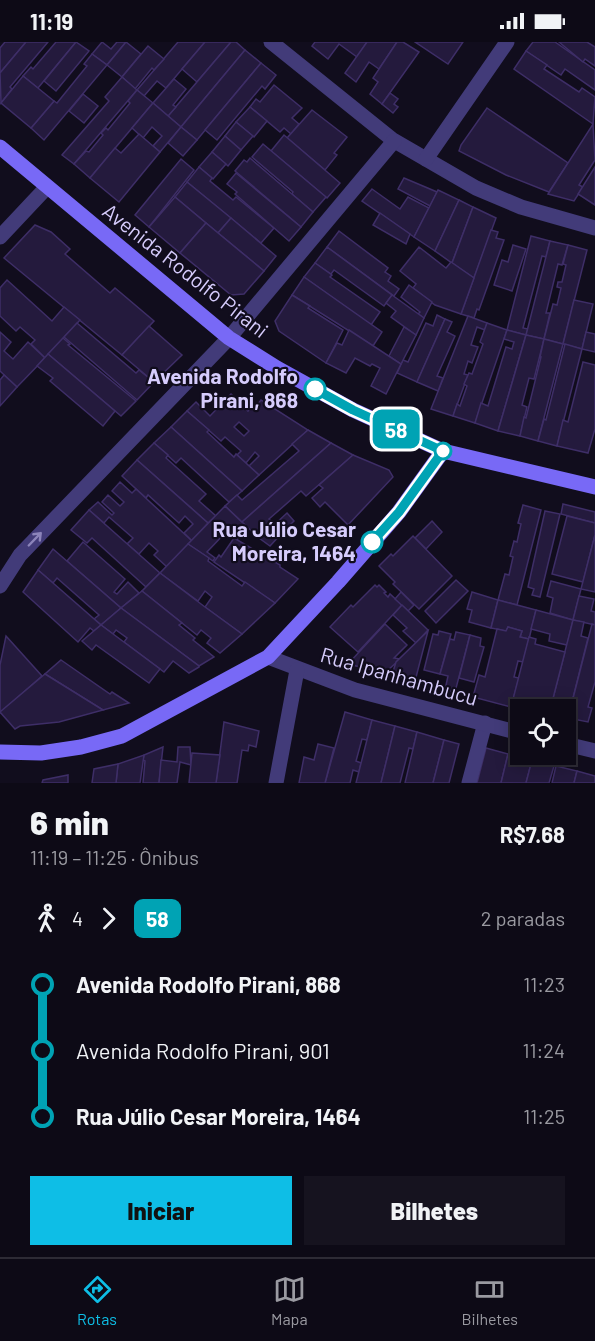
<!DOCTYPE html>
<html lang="pt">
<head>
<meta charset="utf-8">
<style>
	:root { --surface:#0d0a16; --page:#16131f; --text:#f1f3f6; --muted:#9a9aa1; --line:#2d2b35; --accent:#0ebee6 }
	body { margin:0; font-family:Barlow,sans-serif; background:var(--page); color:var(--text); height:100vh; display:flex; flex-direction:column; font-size:22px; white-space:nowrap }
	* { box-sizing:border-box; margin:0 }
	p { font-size:20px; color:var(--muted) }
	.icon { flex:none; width:33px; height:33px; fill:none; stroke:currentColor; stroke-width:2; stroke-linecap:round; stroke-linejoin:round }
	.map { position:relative; height:741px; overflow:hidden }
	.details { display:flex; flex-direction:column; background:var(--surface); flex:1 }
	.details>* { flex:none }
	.badge { padding:0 12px; border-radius:9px; font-size:21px; line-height:39px }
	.tools { position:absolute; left:510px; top:657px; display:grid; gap:12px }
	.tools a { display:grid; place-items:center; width:66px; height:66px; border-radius:0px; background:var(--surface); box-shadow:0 3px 15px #0003,0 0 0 2px var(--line); font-size:30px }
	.map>.badge { position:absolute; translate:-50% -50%; box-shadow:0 0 0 3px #fff }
	.legs { display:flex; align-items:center; gap:9px; height:66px; padding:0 30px; font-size:20px }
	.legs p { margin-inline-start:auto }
	.summary { display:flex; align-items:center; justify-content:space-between; height:102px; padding:0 30px }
	h1 { font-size:33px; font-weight:800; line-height:45px }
	.button { display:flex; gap:12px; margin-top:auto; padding:12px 30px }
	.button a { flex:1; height:69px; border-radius:0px; background:var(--accent); color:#111; font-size:24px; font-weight:800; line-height:69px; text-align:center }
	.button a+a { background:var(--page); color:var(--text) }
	ul { padding:0 30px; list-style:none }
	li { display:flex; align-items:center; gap:21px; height:66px; font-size:22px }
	li i { display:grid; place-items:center; width:9px; height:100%; margin:0 8px; background:currentColor }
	li i::after { content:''; width:15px; height:15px; margin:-8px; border:4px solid; border-radius:50%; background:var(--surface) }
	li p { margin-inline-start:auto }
	li:first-child i { background:linear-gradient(#0000 50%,currentColor 0) }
	li:last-child i { background:linear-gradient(currentColor 50%,#0000 0) }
	.status { display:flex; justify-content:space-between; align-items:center; height:42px; padding:0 30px; background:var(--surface); direction:ltr }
	.status svg { height:16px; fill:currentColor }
	.dock { display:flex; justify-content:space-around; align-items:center; height:84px; border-top:2px solid var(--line); background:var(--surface); font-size:16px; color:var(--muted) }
	.dock a { display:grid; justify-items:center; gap:3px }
	.dock .selected { color:var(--accent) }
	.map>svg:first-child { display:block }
</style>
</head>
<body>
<div class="status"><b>11:19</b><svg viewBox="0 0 49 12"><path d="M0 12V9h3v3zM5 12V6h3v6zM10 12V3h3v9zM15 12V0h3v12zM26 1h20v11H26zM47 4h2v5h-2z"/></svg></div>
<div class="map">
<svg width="595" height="741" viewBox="0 0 595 741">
	<rect width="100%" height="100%" fill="#110d1d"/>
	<!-- building -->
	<g fill="#241a3d" stroke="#3e2e67" stroke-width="1.5" fill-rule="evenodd">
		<path d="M5,0H26L0,31V6Z"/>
		<path d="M26,0H48L10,45L12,47L1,61L0,31Z"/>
		<path d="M56,0H76L38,46L23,34L31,25L33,27Z"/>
		<path d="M76,0L89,9L56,49L44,39Z"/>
		<path d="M102,0L111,7L117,0H126L107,23L92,12Z"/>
		<path d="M126,0L141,12L122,35L107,23Z"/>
		<path d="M178,0H205L166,46L157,39L144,54L137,48Z"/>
		<path d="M205,0H231L197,40L182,27Z"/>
		<path d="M231,0H236L245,8L181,85L168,74Z"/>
		<path d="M315,0H367L357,15L339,2L328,17L312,4Z"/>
		<path d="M367,0H397L379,27L369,20L356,40L345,31Z"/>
		<path d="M397,0H403L419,10L382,62L370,52L378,40L373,36Z"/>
		<path d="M415,0H463L448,22Z"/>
		<path d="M533,0H555L595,28V48L565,27L561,33L526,9Z"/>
		<path d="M559,0H587L595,5V24L585,17L583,20Z"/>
		<path d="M148,4L164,17L154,28L152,26L135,47L122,35Z"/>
		<path d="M245,8L261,21L197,98L181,85Z"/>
		<path d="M526,9L547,23L544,27L579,50L582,46L595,55L593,82L514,27Z"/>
		<path d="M92,12L107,23L44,98L31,86L54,59L57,61L87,24L84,22Z"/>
		<path d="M261,21L276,33L265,47L262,44L217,98L205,88Z"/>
		<path d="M23,34L54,59L31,86L1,61Z"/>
		<path d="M122,35L137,48L74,122L62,113L109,59L105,55Z"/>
		<path d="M174,37L186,47L173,63L176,65L168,74L153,61Z"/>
		<path d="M274,43L302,66L292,76L299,82L291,92L284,86L280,90L250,65L256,57L260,60Z"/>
		<path d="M137,48L153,61L90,136L74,122L86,109L89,110L103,93L101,91L106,86L108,88L130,61L128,59Z"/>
		<path d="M390,51L398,57L394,62L398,65L393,71L382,62Z"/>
		<path d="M83,52L98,64L84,81L69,69Z"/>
		<path d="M153,61L181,85L160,110L153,104L162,94L152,85L143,96L132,86Z"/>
		<path d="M250,65L267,79L254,95L236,80Z"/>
		<path d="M487,66L568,121L549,150L506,133L459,109L461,103Z"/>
		<path d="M312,68L347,95L334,111L337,113L325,128L287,96Z"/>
		<path d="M236,80L253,94L241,108L225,94Z"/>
		<path d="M593,82L595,118L579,143L583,145L574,159L548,152Z"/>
		<path d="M181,85L197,98L183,114L168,101Z"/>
		<path d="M139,92L160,110L119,160L90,136L115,106L121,111Z"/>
		<path d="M284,93L340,141L327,156L271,109Z"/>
		<path d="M225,94L241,108L228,124L212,110Z"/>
		<path d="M263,102L326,155L313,170L292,152L293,150L252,115Z"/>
		<path d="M212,110L226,122L213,137L199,125Z"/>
		<path d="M250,116L313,170L301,185L235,129L244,118L247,120Z"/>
		<path d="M181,117L194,128L149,185L135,173Z"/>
		<path d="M199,125L212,136L210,139L233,158L236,155L274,186L261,201L187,140Z"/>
		<path d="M595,125V163L578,152Z"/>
		<path d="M236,131L301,185L289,199L235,152L237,150L227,142Z"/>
		<path d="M404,136L437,150L430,164L398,147Z"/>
		<path d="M187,140L231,176L218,191L175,155Z"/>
		<path d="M372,147L400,167L408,155L429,166L414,195L362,159Z"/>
		<path d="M438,148L459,158L435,209L414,195Z"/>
		<path d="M175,155L206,181L180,211L149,185Z"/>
		<path d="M459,158L473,165L452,221L435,209Z"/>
		<path d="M473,165L496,176L474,236L452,221Z"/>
		<path d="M380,171L410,192L406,202L373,183Z"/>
		<path d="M231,176L276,214L264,229L218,191Z"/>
		<path d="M206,181L264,229L244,252L231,253L180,211Z"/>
		<path d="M35,183L51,190L70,207L65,212L110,251L115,246L154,279L122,313L4,216Z"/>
		<path d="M491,188L498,190L496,196L504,198L479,268L477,267L474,276L461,272Z"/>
		<path d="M339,189L388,226L385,230L391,234L388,239L399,247L394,254L327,205Z"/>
		<path d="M531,194L550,199L546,215L542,214L523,286L528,287L526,293L507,288Z"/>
		<path d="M550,199L568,203L562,223L558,222L546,271H550L544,297L526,293Z"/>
		<path d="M513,203L526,207L512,249L494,243L502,218L508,220Z"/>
		<path d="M568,203L587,208L563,302L544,297L553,262L557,263L561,246L557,245L558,240H562L566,223L563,222Z"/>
		<path d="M327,205L392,253L384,264L334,228L331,232L315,221Z"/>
		<path d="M419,205L446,226L451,220L474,236L461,272L435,263L413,246L416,242L400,229Z"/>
		<path d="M315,221L332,233L330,235L380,270L371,283L304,235Z"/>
		<path d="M304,235L382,290L373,304L292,253Z"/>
		<path d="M7,238L52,279L64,265L80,278L45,316L31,302L35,298L20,285L16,289L0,274V246Z"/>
		<path d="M409,243L432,260L424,276L418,272L420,270L401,255Z"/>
		<path d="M292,253L310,264L308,266L343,288L326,321L279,289L275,279Z"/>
		<path d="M392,253L424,276L416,293L391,275L396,269L386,261Z"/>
		<path d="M574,258L593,262L582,307L563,302Z"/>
		<path d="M437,273L445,277L417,340L397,331L403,318L408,320L426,281L433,284Z"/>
		<path d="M468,274L487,281L485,288L477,285L471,303L478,305L472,321L468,319L464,332L468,333L453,374L431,367Z"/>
		<path d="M445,277L452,280L447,290L455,294L437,334L443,336L438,349L417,340Z"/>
		<path d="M77,281L136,331L139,328L154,340L137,358L64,295Z"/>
		<path d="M487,281L507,288L475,381L453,374L457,362L460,364L467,344L464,342L469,331L472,332L483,302L480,300Z"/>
		<path d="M149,284L182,313L154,340L122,313Z"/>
		<path d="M404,285L416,293L401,322L389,314Z"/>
		<path d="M349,288L401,322L386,352L371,344L380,326L372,322L370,324L355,316L346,331L326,321L337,301L342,303Z"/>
		<path d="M507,288L526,293L498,389L475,381L481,361L488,364L506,305L512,307L514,300L504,297Z"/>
		<path d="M0,290L11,300L4,309L13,317L28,300L45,316L17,345L0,329Z"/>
		<path d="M586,290L595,292V310L582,307Z"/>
		<path d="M526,293L544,297L534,337L529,336L522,363L527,365L520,394L498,389Z"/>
		<path d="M63,296L70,302L68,303L136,359L121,374L48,312Z"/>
		<path d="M544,297L563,302L538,399L520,394L524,375L526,376L541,315H540Z"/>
		<path d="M565,302L582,307L557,404L538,399L544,377L546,378Z"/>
		<path d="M48,312L115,369L103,384L50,339L53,336L37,324Z"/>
		<path d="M583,320L595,323V387L588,411L557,404L563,378L568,380Z"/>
		<path d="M4,333L17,345L0,364V338Z"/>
		<path d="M231,352L248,369L251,365L254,367L261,358L308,388L259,433L249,424L259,414L255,410L246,421L237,413L241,409L225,395L221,399L187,369L196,360L210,374ZM239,380L249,389L244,394L234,385Z"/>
		<path d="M187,369L209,388L207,390L234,415L236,412L259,433L242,449L171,385Z"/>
		<path d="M171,385L242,449L229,460L181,416L176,421L154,401Z"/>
		<path d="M308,388L331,401L242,480L225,464L237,453L242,458L299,409L292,402Z"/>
		<path d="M154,401L168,413L166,416L206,452L199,459L216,474L208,481L137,418Z"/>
		<path d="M331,401L353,413L306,454L301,449L269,477L274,482L259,496L242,480Z"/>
		<path d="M353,413L389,428L393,435L348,483L325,460L320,465L312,456L323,446L319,443Z"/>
		<path d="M137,418L208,481L192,499L184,491L193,482L185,474L179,481L148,453L146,456L122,434Z"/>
		<path d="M120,440L132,451L136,447L192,499L167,525L154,513L158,509L149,501L139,512L127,502L133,496L109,475L104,481L89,468L98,460L112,473L114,471L102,460L108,453L120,464L124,460L112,449Z"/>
		<path d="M563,462L595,470V481L561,472Z"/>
		<path d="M523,463L541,468L517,563L498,558L505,532L509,533L513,515L510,514L514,499L517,500L521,482L518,481Z"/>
		<path d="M225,464L246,484L237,498L226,490L207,510L215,516L213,519L188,502Z"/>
		<path d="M89,468L160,531L146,545L92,496L87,501L71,488Z"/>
		<path d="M545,469L560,472L540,555L532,553L534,547L528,545Z"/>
		<path d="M287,471L294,479L281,492L272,485Z"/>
		<path d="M567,474L595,481V493L583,540L552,532Z"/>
		<path d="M432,479L442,490L426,507L415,496Z"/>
		<path d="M272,485L281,492L270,504L259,496Z"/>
		<path d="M595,493V550L581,547Z"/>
		<path d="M413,494L452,534L419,567L393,542L395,540L379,524L391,512L393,514Z"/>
		<path d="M234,496L280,523V525L298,537L275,561L214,520L219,513L221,515Z"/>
		<path d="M83,500L125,537L114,550L117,552L128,540L139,551L121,566L67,519Z"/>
		<path d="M188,502L209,516L208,519L242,544L245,540L275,561L242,592L205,565L212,555L205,549L198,559L160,531Z"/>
		<path d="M53,507L121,566L101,583L94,577L99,573L57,536L53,541L38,528Z"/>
		<path d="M38,528L53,541L101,583L94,589L90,586L78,600L23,550Z"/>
		<path d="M160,531L205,565L242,592L220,611L207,601L211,596L201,588L197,593L142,549Z"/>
		<path d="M456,538L468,549L436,581L425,569Z"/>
		<path d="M551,539L581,547L573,578L550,571L553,556L547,554Z"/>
		<path d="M375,543L377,545L379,543L386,550L384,551L388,555L390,552L402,563L358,610L330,585L351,563L353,565Z"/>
		<path d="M142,549L182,581L179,583L195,596L193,598L214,615L199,624L121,566Z"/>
		<path d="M401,550L414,563L408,569L395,557Z"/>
		<path d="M472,550L498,558L491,586L469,580L472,568L467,567Z"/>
		<path d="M579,554L594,557L591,569L595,570V583L573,578Z"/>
		<path d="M498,558L536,568L529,597L520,595L522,589L508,585L506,589L491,586Z"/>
		<path d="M402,563L428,588L416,601L403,589L407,586L393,573Z"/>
		<path d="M121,566L199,624V625L189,631L173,619L164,630L124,600L127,596L116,588L113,592L101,583Z"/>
		<path d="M536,568L573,578L567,603L549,599L550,592L531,587Z"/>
		<path d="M573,578L584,580L581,594L588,596L567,680L566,679V668H550Z"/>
		<path d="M385,582L407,603L394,616L400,617L385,631L348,622Z"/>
		<path d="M592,582L595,583V640L588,665L592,666L588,680L568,676Z"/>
		<path d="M101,583L160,627L149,641L96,603L92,608L82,599Z"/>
		<path d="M508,585L522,589L520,595L529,597L523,620L518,619L514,635L519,636L511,665L473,655L479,633L485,635L497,587L506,589Z"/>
		<path d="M428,589L415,639L392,633L396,620Z"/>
		<path d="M439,589L451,592L440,632L424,628L433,592L438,593Z"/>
		<path d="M456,590L470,593L455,650L445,648L448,634L440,632L450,597L454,598Z"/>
		<path d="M470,593L481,596L480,604L484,605L474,640L459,636Z"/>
		<path d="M6,594L42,634L0,671V623Z"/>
		<path d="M529,595L536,597L535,602L565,610L550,668H521L511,665Z"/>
		<path d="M61,618L110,652L112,650L129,661L103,668L45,632Z"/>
		<path d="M45,632L103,668L59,680L20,684L15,687L0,670Z"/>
		<path d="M345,670L372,678L367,698L362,697L356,719L361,721L359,730L353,728L350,741H325Z"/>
		<path d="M372,678L395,684L381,741H356Z"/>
		<path d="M224,680L259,689L256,705L249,703L248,709L242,708L237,741H216Z"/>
		<path d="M395,684L417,690L413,707L409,706L400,741H381Z"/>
		<path d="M417,690L444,698L433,741H405Z"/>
		<path d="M444,698L459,702L449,741H433Z"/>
		<path d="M318,702L334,706L325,741H299L304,715L314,718Z"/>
		<path d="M163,705L159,741H143L145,719L143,718L144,713Z"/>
		<path d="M178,705H190L191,723L180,720L177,741H159L161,718L177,720Z"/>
		<path d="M486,706L508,712L501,741H477Z"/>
		<path d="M192,711L220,713L216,741H189Z"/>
		<path d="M508,712L532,718L526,741H501Z"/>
		<path d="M144,713L140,741H116L118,722Z"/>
		<path d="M532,718L554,724L549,741H526Z"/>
		<path d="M118,722L116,741H92L94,727Z"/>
		<path d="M556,724L577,729L574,741H552Z"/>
		<path d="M577,729L595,734V741H574Z"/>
		<path d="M68,733V741H42L43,738Z"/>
	</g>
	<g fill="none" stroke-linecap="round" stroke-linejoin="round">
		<!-- lane -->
		<path stroke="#423b79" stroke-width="15" d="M469,741L485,681"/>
		<!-- street -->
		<g stroke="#423b79" stroke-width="15">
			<path d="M271,0L393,98L476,146L521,165L595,186"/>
			<path d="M426,117L507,0"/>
			<path d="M0,195L47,145"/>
			<path d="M0,544L20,513L229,296L394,99"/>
			<path d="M268,615L355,648L520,691"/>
			<path d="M566,702L595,709"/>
			<path d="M276,741L297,628"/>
		</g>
		<!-- secondary -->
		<g stroke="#7869f6" stroke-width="15">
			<path d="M0,105L229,296L277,326L353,368L443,409L595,445"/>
			<path d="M0,710L41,711L81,705L122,694L268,615L338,540L399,470L443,409"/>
		</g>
	</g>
	<!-- one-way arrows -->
	<defs><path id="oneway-shaft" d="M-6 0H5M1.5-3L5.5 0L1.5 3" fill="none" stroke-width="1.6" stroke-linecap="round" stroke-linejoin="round" transform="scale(1.5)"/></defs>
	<use stroke="#8c84ba" href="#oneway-shaft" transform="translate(35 497) rotate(-46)"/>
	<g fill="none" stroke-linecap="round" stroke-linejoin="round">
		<defs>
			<path id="line-1" d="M315,347L353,368L443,409L399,470L372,500"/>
		</defs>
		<!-- line-1 casing -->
		<use href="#line-1" stroke="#fff" stroke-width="14"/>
		<!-- line-1 -->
		<use href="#line-1" stroke="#00a3b4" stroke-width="9"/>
	</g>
	<!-- markers -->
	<g fill="#fff" stroke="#00a3b4" stroke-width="3">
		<circle cx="315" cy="347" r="10"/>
		<circle cx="443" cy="409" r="8"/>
		<circle cx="372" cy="500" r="10"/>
	</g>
	<g text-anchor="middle" stroke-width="4.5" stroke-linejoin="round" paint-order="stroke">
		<!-- street labels -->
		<g font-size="21" fill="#d6ccfc" stroke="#110d1d">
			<text transform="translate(185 229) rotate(38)" y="7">Avenida Rodolfo Pirani</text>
			<text transform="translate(399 635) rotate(16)" y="7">Rua Ipanhambucu</text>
		</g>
		<!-- stop labels -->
		<g font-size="21" font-weight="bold" fill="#d6ccfc" stroke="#110d1d" text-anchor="end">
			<text x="298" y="342">Avenida Rodolfo<tspan x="298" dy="24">Pirani, 868</tspan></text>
			<text x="356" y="495">Rua Júlio Cesar<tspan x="356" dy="24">Moreira, 1464</tspan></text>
		</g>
	</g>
</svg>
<div class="tools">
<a><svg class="icon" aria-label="locate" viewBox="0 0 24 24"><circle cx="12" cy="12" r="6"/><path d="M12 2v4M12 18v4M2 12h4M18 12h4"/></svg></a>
</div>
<b class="badge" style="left:396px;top:387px;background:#00a3b4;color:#fff">58</b>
</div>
<section class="details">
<div class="summary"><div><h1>6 min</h1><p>11:19 – 11:25 · Ônibus</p></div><b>R$7.68</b></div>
<div class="legs"><svg class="icon" aria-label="walk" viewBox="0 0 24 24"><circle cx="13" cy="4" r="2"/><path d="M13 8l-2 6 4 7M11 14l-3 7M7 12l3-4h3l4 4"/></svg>4<svg class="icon" aria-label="forward" viewBox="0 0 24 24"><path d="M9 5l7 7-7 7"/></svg><b class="badge" style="background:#00a3b4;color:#fff">58</b><p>2 paradas</p></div>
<ul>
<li><i style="color:#00a3b4"></i><b>Avenida Rodolfo Pirani, 868</b><p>11:23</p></li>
<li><i style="color:#00a3b4"></i><span>Avenida Rodolfo Pirani, 901</span><p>11:24</p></li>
<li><i style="color:#00a3b4"></i><b>Rua Júlio Cesar Moreira, 1464</b><p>11:25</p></li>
</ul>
<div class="button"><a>Iniciar</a><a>Bilhetes</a></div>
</section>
<nav class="dock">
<a class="selected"><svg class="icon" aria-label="directions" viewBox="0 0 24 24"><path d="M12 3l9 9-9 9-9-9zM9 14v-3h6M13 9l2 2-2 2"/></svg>Rotas</a>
<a><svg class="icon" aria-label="map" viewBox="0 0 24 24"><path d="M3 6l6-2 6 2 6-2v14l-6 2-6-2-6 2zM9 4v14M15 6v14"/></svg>Mapa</a>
<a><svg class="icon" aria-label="tickets" viewBox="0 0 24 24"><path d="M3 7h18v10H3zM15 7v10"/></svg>Bilhetes</a>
</nav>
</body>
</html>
